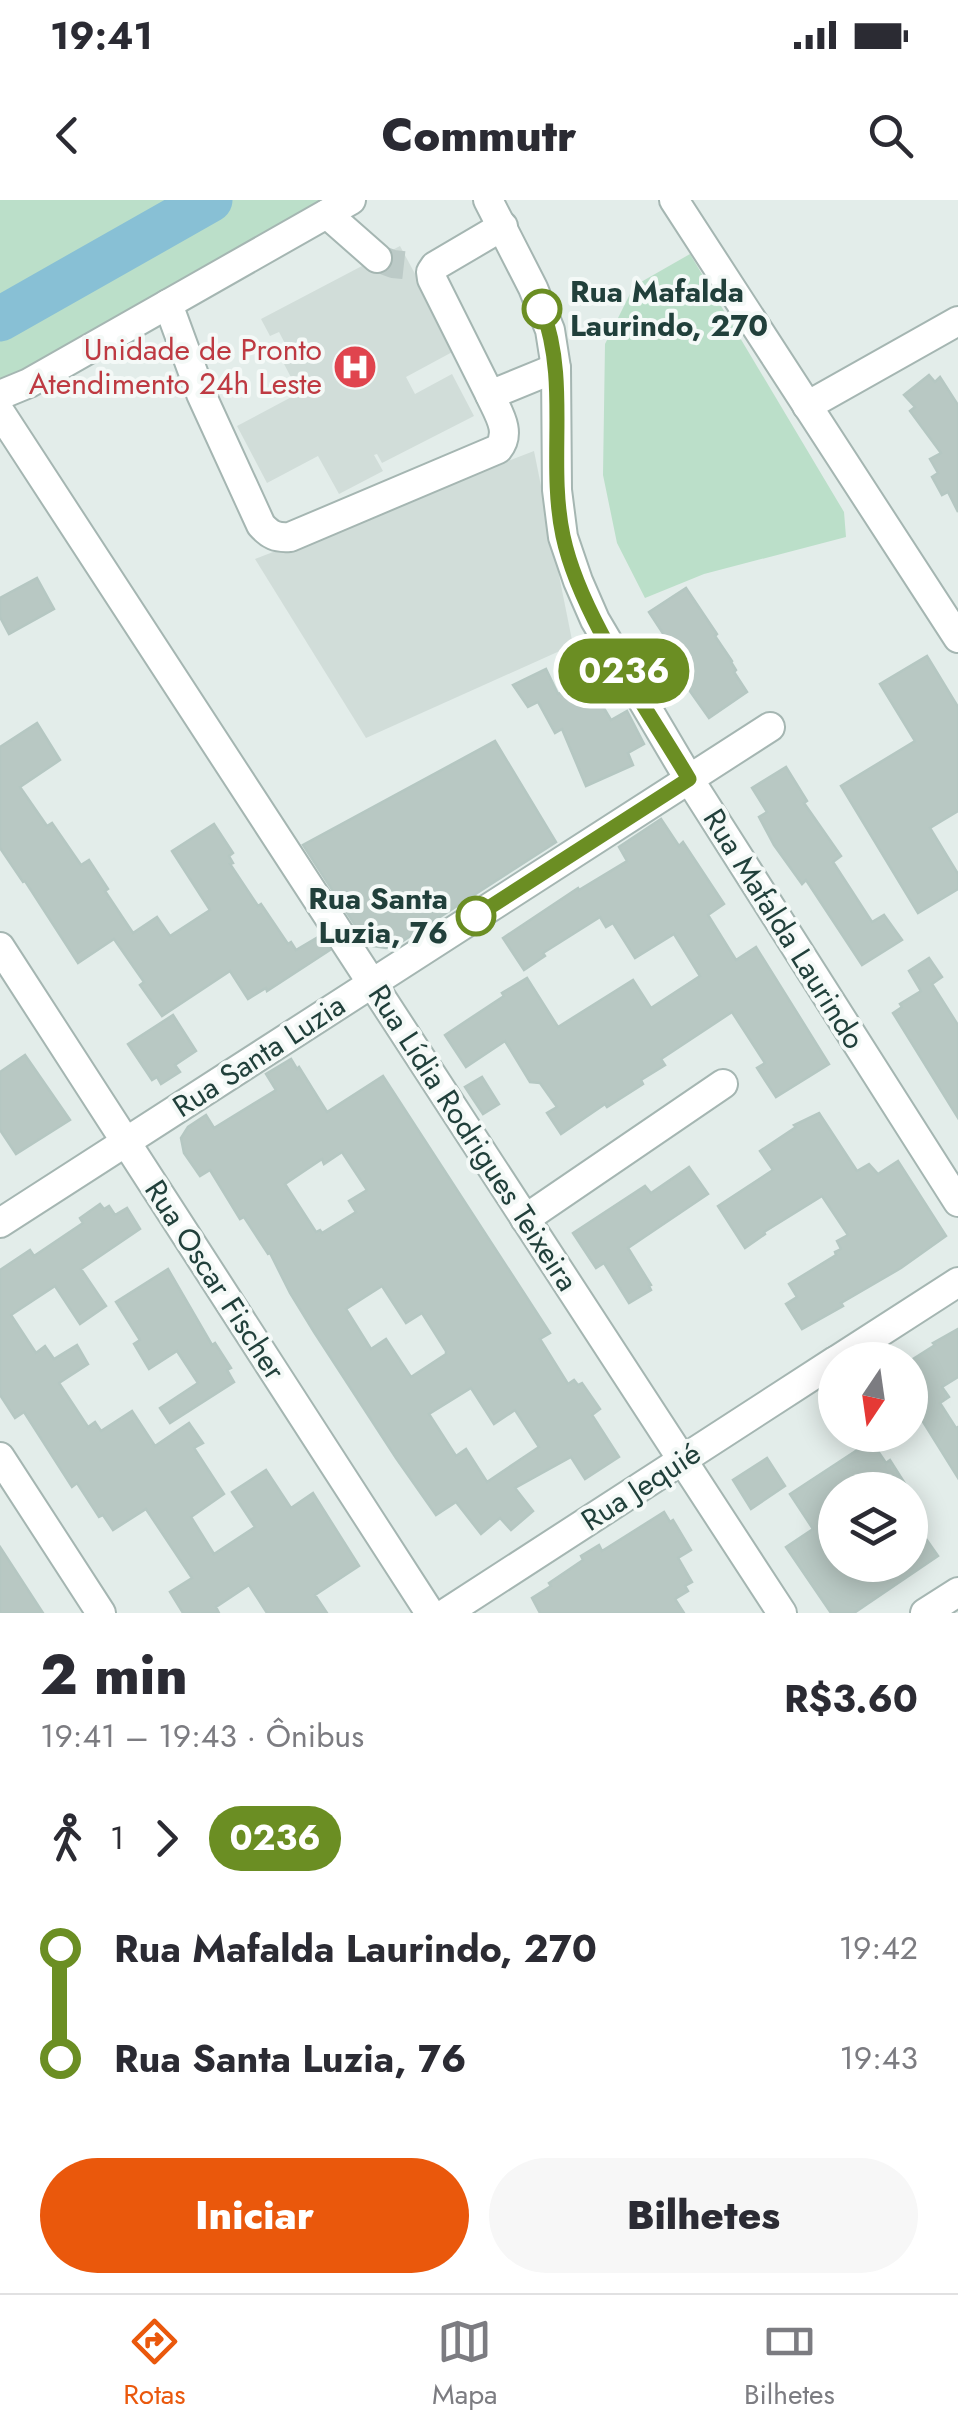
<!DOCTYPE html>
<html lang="pt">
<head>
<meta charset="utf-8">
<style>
	:root { --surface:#fff; --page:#f7f7f7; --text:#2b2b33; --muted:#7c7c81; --line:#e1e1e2; --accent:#ea580c }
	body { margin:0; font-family:Jost,sans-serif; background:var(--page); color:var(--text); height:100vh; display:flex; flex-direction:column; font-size:38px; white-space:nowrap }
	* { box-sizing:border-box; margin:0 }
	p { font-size:32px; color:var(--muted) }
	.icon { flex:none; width:55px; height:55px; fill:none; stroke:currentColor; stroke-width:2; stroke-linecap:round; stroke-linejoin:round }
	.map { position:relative; height:1413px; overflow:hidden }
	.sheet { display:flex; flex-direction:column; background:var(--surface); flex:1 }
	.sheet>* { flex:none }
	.badge { padding:0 20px; border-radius:32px; font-size:35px; line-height:65px }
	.needle { width:65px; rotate:193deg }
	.fabs { position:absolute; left:818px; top:1142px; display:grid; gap:20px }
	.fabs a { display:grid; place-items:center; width:110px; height:110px; border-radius:50%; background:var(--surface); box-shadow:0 5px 25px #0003; font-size:50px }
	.map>.badge { position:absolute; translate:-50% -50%; box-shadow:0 0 0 5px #fff }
	.legs { display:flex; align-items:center; gap:15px; height:110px; padding:0 40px; font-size:32px }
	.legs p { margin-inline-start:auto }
	.summary { display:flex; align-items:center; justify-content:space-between; height:170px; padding:0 40px }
	h1 { font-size:55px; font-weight:800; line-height:75px }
	.button { display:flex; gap:20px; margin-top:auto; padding:20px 40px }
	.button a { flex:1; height:115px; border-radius:60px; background:var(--accent); color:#fff; font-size:40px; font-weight:800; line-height:115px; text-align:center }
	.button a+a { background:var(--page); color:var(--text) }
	ul { padding:0 40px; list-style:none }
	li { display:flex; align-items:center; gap:35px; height:110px; font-size:38px }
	li i { display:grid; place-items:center; width:15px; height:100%; margin:0 12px; background:currentColor }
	li i::after { content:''; width:25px; height:25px; margin:-12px; border:8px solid; border-radius:50%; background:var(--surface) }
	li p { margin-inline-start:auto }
	li:first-child i { background:linear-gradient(#0000 50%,currentColor 0) }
	li:last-child i { background:linear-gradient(currentColor 50%,#0000 0) }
	.status { display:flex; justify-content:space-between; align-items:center; height:70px; padding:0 50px; background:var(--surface); direction:ltr }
	.status svg { height:28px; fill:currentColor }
	header { display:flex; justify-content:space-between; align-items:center; height:130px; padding:0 40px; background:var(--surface); font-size:45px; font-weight:800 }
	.menu { display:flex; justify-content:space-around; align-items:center; height:140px; border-top:2px solid var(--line); background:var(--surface); font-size:28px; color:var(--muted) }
	.menu a { display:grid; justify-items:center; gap:5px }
	.menu .on { color:var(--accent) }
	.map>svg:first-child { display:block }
</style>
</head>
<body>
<div class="status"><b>19:41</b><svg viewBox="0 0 49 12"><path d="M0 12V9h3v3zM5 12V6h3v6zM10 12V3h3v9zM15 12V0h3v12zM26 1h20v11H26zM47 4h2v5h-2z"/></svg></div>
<header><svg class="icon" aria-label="back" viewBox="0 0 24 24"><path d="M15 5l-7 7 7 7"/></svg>Commutr<svg class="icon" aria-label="search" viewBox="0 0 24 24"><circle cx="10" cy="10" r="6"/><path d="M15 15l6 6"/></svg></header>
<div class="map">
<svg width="958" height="1413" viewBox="0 0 958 1413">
	<rect width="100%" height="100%" fill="#e3edea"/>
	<!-- built -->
	<g fill="#d1ddd9">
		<path d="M400,46L456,150L406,177L415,194L452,174L474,216L382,263L377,254L374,255L383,271L339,294L318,256L267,283L237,226L299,193L282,160L291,155L279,132L270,136L261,119Z"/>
		<path d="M534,251L573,445L366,538L255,359Z"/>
	</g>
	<!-- green -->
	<g fill="#bbdfc9">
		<path d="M0,0H325L23,173L0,180Z"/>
		<path d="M690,54L844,312L846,337L704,374L645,398L617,343L603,275L605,144L634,86Z"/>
	</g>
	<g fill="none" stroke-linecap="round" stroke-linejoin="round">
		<!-- river -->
		<path stroke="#88c0d5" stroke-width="45" d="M0,119L210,0"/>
	</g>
	<!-- building -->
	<g fill="#b8c8c3" stroke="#b5c7c2" stroke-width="2.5" fill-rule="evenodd">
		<path d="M929,175L935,182L940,177L958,205V312L948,292L942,295L932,277L938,273L930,259L941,253L910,211L915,207L904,195Z"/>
		<path d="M37,378L54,409L9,434L0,417V398Z"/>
		<path d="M686,388L717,434L715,436L732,461L731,462L736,470L734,472L747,492L709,518L675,470L683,464L649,412Z"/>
		<path d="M927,456L958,507V611L930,628L958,674V689L918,713L841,586L915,541L880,484Z"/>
		<path d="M546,469L558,494L586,478L611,520L627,511L644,544L628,553L633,565L586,586L562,529L555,533L538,502L528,507L513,485Z"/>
		<path d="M37,523L60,560L20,587L47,626L52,623L81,665L89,660L108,689L105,691L133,733L157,717L170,736L210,710L172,651L214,624L233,653L229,656L233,663L230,664L258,706L261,704L288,744L291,742L296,750L320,736L330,750L267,791L266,788L248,799L230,771L162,816L140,785L144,782L114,739L78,763L25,681L23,682L0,648V547Z"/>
		<path d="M495,541L556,642L398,744L386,748L373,746L366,742L303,645Z"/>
		<path d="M786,567L807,601L804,603L841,656L833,662L872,722L884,715L902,740L862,765L806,680L802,684L774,645L759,617L767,612L752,588Z"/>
		<path d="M661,619L679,646L683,642L724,704L708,715L736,760L756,747L829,864L776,897L757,868L765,863L732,812L661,859L665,865L641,880L643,884L607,907L605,904L561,934L547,913L557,907L540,883L530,882L505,841L466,867L445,835L504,796L502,793L527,778L558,827L633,780L651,808L700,776L674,734L635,758L613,723L606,727L600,717L543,753L545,756L524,770L503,738L578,688L579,690L627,661L619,647Z"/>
		<path d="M929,758L942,777L932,784L958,825V918L893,813L902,807L900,804L921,791L909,771Z"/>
		<path d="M173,815L196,851L175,865L180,872L161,884L157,877L152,880L128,844Z"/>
		<path d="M25,855L70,920L16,954L0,930V872Z"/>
		<path d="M291,859L297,869L299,867L327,912L383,876L550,1133L540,1139L568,1184L574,1180L578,1185L582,1183L600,1209L592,1215L619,1257L585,1279L571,1257L515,1288L533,1311L511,1330L500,1318L481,1334L456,1302L436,1315L396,1258L314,1132L290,1093L270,1053L268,1054L244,1017L240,1019L210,970L200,976L184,953L181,938L188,927L206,915L214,928L276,890L266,874ZM342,952L367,990L349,1001L356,1012L322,1033L320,1030L316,1032L285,984L322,959L324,964ZM382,1086L406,1123L422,1113L446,1151V1154L411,1177L386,1139L371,1149L346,1109ZM471,1188L494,1224L515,1210L539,1247L487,1282L466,1249L456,1256L429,1214Z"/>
		<path d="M482,877L499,904L483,914L465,887Z"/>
		<path d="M819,913L857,971L869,964L878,974L898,961L946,1036L901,1068L841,1103L843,1106L802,1129L786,1104L797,1097L789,1084L836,1055L835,1052L841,1049L837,1041L848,1035L822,996L764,1032L765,1034L745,1048L718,1006L773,970L760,951L796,927L794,925Z"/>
		<path d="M689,967L708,994L628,1048L651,1085L649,1086L651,1090L629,1103L604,1063L596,1068L573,1033L645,986L651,993Z"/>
		<path d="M100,1004L104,1009L109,1006L115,1015L127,1008L140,1029L81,1069L106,1106L80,1124L55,1086L11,1115L36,1153L45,1146L54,1159L77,1145L88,1164L59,1183L88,1227L95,1222L101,1231L132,1211L155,1246L189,1223L203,1243L194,1248L224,1294L191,1317L214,1354L255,1327L232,1292L266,1270L291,1308L313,1293L359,1366L315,1395L327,1413H267L249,1385L216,1407L219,1413H183L170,1392L192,1378L146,1309L113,1330L103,1315L99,1317L77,1283L72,1287L24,1212L15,1218L0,1195V1070L30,1050L34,1056L83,1023L80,1018Z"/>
		<path d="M168,1069L212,1145L215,1143L231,1168L227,1170L234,1182L170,1223L160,1208L198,1183L177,1151L149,1169L134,1144L140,1140L116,1102Z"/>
		<path d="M958,1129V1177L942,1187L949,1197L940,1203L956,1228L958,1227V1278L910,1201V1161L935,1145L933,1143Z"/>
		<path d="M871,1241L886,1263L890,1260L909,1290H835V1365H910V1316L938,1356L854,1413H831L786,1347L813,1329L790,1294Z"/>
		<path d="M767,1258L785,1286L751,1309L733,1280Z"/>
		<path d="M664,1312L670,1322L673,1320L691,1350L678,1358L692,1382L685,1386L688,1391L675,1399L684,1413H540L532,1398L551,1386L549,1383L583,1360L581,1356L599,1345L602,1351Z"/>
		<path d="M0,1347L43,1413H0Z"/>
	</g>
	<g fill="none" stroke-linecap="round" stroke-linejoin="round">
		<!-- minor-tunnel -->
		<path stroke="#bccac7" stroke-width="28" stroke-dasharray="28 14" stroke-linecap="butt" d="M377,58L393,64L411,66"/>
		<defs>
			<g id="minor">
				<path d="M488,0L533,88L550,130L556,168L557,290L563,337L578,381L595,420L689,579L958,1002"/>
				<path d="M674,0L958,438"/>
				<path d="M327,14L377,58"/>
				<path d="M503,26L435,66L431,72L432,79L490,195L556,168"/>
				<path d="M168,104L201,194L261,325C270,335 276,338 290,337L498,249C512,232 498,213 490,195"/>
				<path d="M0,195L29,183L351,0"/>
				<path d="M807,206L958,121"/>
				<path d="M0,212L782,1413"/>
				<path d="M0,747L430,1413"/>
				<path d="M525,1019L723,884"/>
				<path d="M0,1023L770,527"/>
				<path d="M837,1160L958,1082"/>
				<path d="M0,1257L101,1413"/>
				<path d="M446,1413L835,1161"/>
				<path d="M925,1413L958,1392"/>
			</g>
		</defs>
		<!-- minor casing -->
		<use href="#minor" stroke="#a5b6b2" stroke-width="32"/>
		<!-- minor -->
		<use href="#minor" stroke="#fff" stroke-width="28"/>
	</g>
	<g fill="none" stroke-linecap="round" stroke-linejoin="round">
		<defs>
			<path id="line-1" d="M476,716L689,579C647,508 580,416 563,336C547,261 570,182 542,109"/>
		</defs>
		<!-- line-1 casing -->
		<use href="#line-1" stroke="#fff" stroke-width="22"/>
		<!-- line-1 -->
		<use href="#line-1" stroke="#6b8e23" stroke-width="15"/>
	</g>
	<!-- icons -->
	<defs>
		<symbol id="hospital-disc" viewBox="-11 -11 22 22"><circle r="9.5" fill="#e0444e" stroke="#f4f9f7"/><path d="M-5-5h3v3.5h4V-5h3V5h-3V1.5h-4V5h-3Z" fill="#fff"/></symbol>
	</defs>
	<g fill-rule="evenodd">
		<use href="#hospital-disc" x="330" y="142" width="50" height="50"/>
	</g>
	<!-- markers -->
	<g fill="#fff" stroke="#6b8e23" stroke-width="5">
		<circle cx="542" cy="109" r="18"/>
		<circle cx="476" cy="716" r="18"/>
	</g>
	<g text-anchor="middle" stroke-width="8" stroke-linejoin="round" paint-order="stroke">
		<!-- stop labels -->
		<g font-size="30" font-weight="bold" fill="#21403b" stroke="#f4f9f7" text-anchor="start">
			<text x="570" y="102">Rua Mafalda<tspan x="570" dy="34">Laurindo, 270</tspan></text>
			<text x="448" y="709" text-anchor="end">Rua Santa<tspan x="448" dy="34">Luzia, 76</tspan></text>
		</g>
		<!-- health labels -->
		<g font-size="30" fill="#be3a42" stroke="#f4f9f7" text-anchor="end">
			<text x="322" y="160">Unidade de Pronto<tspan x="322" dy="34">Atendimento 24h Leste</tspan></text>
		</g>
		<!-- street labels -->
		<g font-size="30" fill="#21403b" stroke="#f4f9f7">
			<text transform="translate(784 729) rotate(58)" y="10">Rua Mafalda Laurindo</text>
			<text transform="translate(259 856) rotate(-33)" y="10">Rua Santa Luzia</text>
			<text transform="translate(473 938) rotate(57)" y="10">Rua Lídia Rodrigues Teixeira</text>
			<text transform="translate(215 1080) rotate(57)" y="10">Rua Oscar Fischer</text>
			<text transform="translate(641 1287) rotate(-33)" y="10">Rua Jequié</text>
		</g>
	</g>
</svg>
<div class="fabs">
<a><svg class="needle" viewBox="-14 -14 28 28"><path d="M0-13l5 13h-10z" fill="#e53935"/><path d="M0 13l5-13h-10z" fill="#7c7c81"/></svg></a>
<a><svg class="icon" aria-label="layers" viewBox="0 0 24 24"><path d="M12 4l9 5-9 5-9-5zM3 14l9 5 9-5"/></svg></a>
</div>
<b class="badge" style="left:624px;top:471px;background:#6b8e23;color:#fff">0236</b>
</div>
<section class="sheet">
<div class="summary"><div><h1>2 min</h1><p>19:41 – 19:43 · Ônibus</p></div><b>R$3.60</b></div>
<div class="legs"><svg class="icon" aria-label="walk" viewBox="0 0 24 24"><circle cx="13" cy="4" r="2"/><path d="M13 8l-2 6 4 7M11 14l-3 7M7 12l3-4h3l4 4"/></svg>1<svg class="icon" aria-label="forward" viewBox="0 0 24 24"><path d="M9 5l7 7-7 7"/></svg><b class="badge" style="background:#6b8e23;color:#fff">0236</b></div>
<ul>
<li><i style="color:#6b8e23"></i><b>Rua Mafalda Laurindo, 270</b><p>19:42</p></li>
<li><i style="color:#6b8e23"></i><b>Rua Santa Luzia, 76</b><p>19:43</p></li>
</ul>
<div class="button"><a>Iniciar</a><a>Bilhetes</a></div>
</section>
<nav class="menu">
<a class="on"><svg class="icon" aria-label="directions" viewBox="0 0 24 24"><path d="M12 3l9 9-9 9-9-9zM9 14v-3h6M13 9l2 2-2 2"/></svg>Rotas</a>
<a><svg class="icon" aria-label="map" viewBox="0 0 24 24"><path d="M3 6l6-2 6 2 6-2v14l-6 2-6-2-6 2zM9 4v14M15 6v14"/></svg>Mapa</a>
<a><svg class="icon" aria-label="tickets" viewBox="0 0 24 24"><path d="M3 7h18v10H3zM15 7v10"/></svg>Bilhetes</a>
</nav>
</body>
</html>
